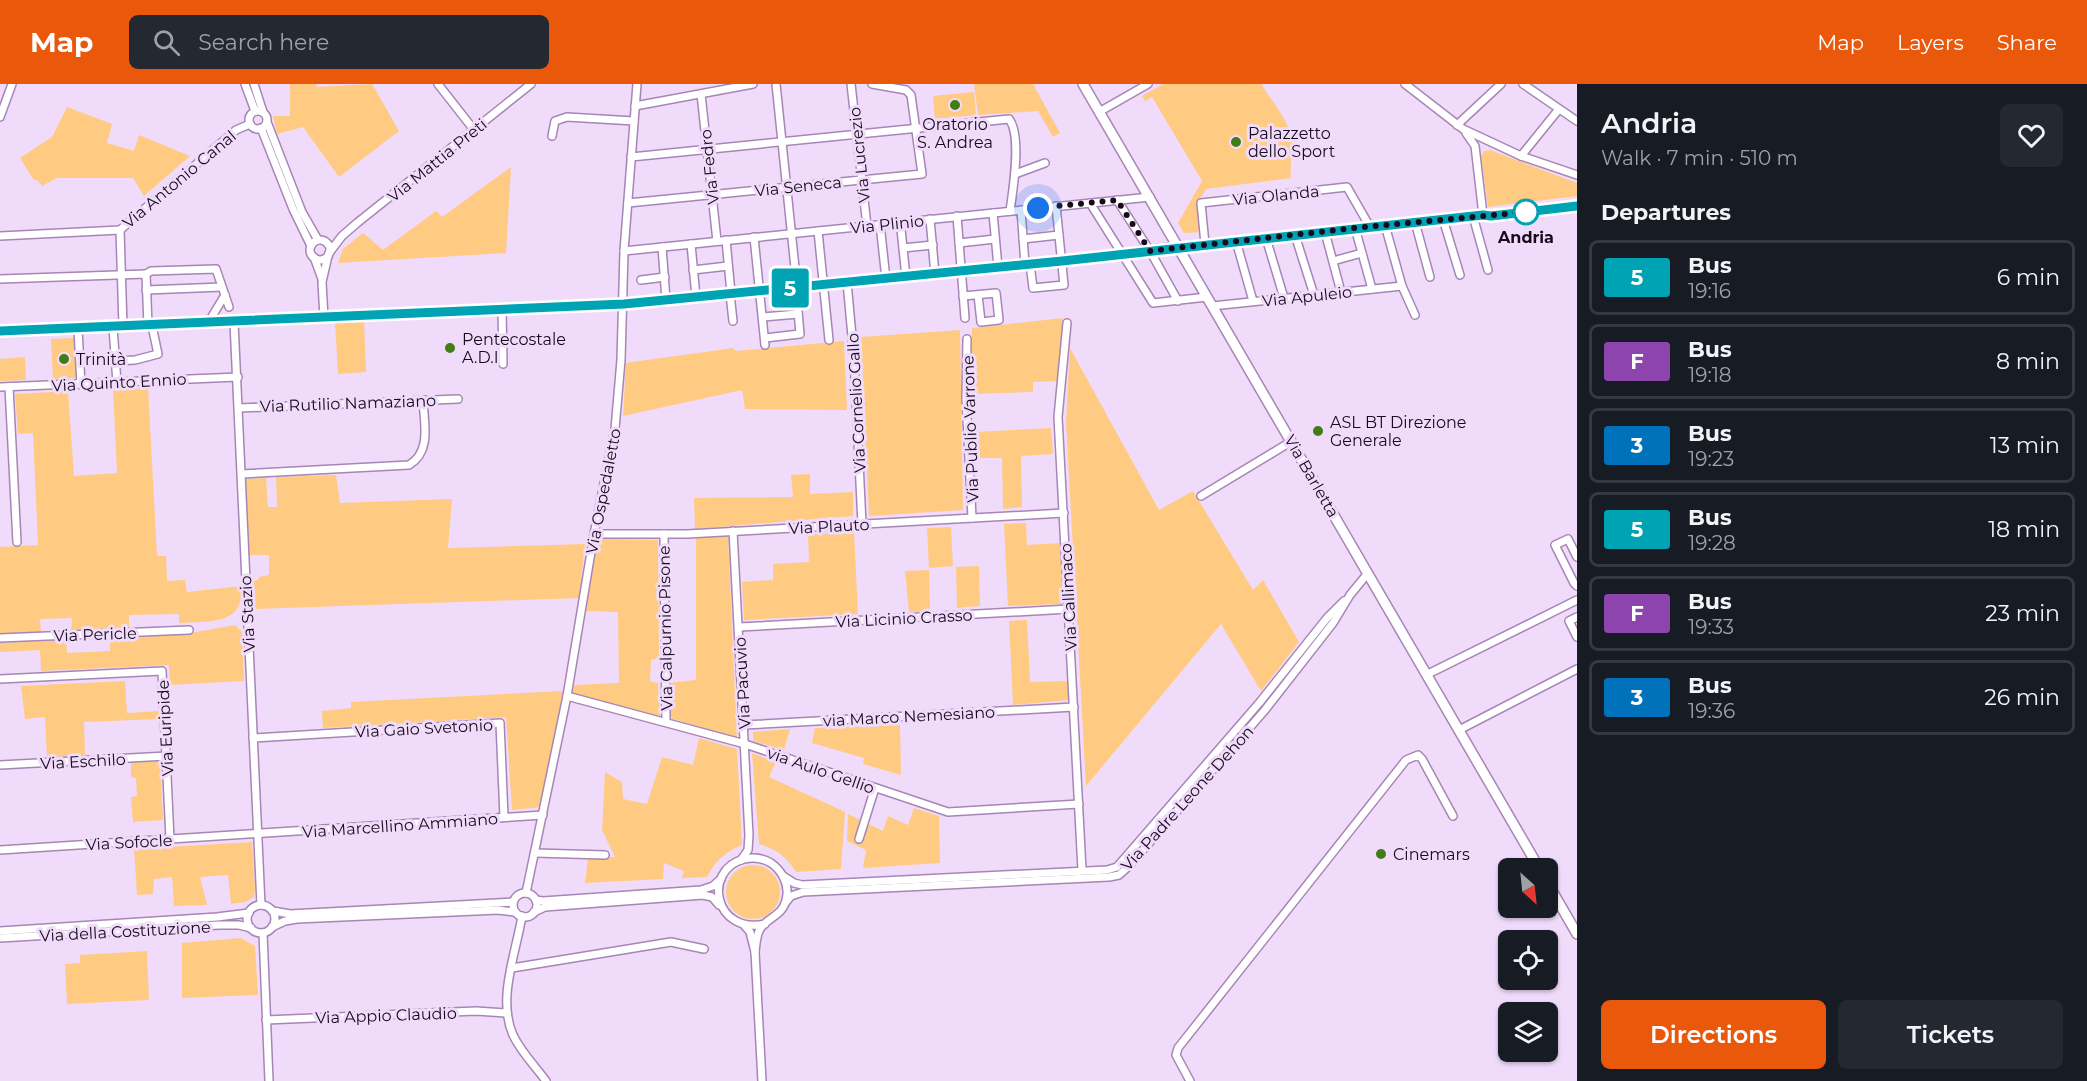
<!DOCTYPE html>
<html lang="en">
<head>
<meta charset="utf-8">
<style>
	:root { --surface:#171b24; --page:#242831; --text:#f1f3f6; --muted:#9ea1a6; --line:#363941; --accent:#ea580c }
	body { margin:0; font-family:Montserrat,sans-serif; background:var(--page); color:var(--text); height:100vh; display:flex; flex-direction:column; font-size:22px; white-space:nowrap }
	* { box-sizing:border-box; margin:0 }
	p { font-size:20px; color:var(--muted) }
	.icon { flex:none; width:33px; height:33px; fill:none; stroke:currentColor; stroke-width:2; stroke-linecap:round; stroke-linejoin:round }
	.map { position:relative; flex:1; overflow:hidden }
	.drawer { display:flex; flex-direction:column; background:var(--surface); width:510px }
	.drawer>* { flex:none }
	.badge { padding:0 12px; border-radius:4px; font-size:21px; line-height:39px }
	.needle { width:39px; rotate:153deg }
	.controls { position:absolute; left:1498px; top:774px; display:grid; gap:12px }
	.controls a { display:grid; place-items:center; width:60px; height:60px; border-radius:9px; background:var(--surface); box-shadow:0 2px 4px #0004; font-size:30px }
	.you { position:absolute; width:30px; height:30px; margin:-15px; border:4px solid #fff; border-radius:50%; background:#1a73e8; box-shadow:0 0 0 9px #1a73e833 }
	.map>.badge { position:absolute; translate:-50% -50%; box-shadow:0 0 0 3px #fff }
	h2 { padding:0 24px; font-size:22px; line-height:54px }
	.round { display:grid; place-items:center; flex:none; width:63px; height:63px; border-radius:9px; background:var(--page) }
	.headline { display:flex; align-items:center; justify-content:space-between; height:102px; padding:0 24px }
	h1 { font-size:28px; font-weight:600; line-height:45px }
	.action { display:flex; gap:12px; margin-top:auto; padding:12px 24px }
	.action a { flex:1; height:69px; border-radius:9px; background:var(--accent); color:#fff; font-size:24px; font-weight:600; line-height:69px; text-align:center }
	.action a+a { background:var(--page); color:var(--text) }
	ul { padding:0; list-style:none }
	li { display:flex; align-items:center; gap:18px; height:75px; margin:0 12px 9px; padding:0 12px; border:3px solid var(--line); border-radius:9px }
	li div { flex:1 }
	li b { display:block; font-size:22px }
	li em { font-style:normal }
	li .badge { min-width:66px; font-weight:700; text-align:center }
	header { display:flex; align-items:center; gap:36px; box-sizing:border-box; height:84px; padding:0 30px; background:var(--accent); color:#fff }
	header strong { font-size:28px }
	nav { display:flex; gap:33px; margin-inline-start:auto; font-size:21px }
	.search { width:420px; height:54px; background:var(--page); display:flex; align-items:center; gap:15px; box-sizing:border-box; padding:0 21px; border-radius:9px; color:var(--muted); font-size:22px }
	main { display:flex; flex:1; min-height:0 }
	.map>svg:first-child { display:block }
</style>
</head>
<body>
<header>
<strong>Map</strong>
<div class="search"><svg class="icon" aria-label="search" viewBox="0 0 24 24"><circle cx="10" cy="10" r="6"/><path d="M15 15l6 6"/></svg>Search here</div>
<nav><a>Map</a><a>Layers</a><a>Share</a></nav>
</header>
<main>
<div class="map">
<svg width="1577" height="997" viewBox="0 0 1577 997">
	<rect width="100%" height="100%" fill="#f1dbfb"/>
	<!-- green -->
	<g fill="#ffcb82">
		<path d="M290,0H316L317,3L372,0L399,47L339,93L303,43L277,50L273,32H290Z"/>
		<path d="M974,0H1033L1060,49L1053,53L1038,27L978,31Z"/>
		<path d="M1163,0H1261C1270,14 1290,39 1292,55C1294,69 1289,80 1291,94L1206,105L1197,119L1200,148L1184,149L1178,139L1202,97L1152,13L1145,17L1142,12Z"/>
		<path d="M974,8L976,31L935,35L933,12Z"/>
		<path d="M67,23L112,40L107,59L134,67L139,51L190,72L144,112L133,94H57L42,102L38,97L33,95L20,74L52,53Z"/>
		<path d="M1490,66L1577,99V112L1488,123L1481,72L1484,67Z"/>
		<path d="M511,83L506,169L338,179L343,165L363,149L383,166L436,127L442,133Z"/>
		<path d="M1063,234L1057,297L1033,298V308L972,310V244Z"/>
		<path d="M364,237L366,288L338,290L335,238Z"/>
		<path d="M960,246L963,426L869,432L861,253Z"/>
		<path d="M74,254L76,294L53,295L51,255Z"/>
		<path d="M844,257L847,326L745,325L742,306L623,332L626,279L733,264L736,267Z"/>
		<path d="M1070,264L1159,426L1193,407L1253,506L1263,496L1299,558L1261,607L1221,540L1086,702L1066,338Z"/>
		<path d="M25,273L26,296L0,297V275Z"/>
		<path d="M148,304L157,472H166L167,497L185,496L187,508L241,502C245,542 208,537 179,539V530L129,531V545L71,547L72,534L40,535L41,549L0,552V463L38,461L33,349L18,350L15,310L68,307L74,392L117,389L113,305Z"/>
		<path d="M1051,344L1053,370L1021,372L1022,423L1003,425L1002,374H977L976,348Z"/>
		<path d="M810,390V410L853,408V432L695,445L694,414L793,413L791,391Z"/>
		<path d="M336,391L340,419L452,415L448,464L585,460L579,514L251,525L248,497L258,496L259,493L269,491V471H249L245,395L266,394L268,423H277L276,393Z"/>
		<path d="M1026,439L1027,461L1061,459L1064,520L1008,522L1004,440Z"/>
		<path d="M951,443L953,482L929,484L927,444Z"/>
		<path d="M854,448L858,530L744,536L742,498L773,496V480L809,478L808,450Z"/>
		<path d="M728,452L737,654L670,634L669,599L696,596V453Z"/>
		<path d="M598,455L658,456L659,574L651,576L650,597L658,599L660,632L573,609L574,601L619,599L618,528L585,527Z"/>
		<path d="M979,482L980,522L957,524L956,483Z"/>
		<path d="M929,486L930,527L909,528L905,487Z"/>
		<path d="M1027,536L1030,598L1068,597L1069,616L1013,621L1009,537Z"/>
		<path d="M235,541L242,548L244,597L170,601L169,581L41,587L40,566L0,568V559L66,556L67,569L110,567V554L179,551Z"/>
		<path d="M125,597L127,629L159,627L160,635L84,638L85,671L47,673L45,633L25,635L21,602Z"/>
		<path d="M563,607L541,723L512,726L506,633L323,644L322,627L351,624V618Z"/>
		<path d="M900,641L901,691L863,680L864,674L812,659L815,644Z"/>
		<path d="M790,645L784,666L753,657V648Z"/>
		<path d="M699,654L737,665L742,761C725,768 716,776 707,793L682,794L684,787L664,779L663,795L585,799L588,774L615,773L602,746L605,688L622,698L623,715L647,720L662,673L693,681Z"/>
		<path d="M752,669L776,678L769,693L845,728L841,785L796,788C786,772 776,765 759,760Z"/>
		<path d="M160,677L163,736L133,738L131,713L137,712L136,694L131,693V678Z"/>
		<path d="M914,724L939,732L940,779L863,784L866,766L847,757L848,730L883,747L888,732L908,741Z"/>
		<path d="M252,758L255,806L254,813L245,818L231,820L228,791L200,793L207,821L174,822L172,793L154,795L153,810L137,811L134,765Z"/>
		<circle cx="753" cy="808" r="27"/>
		<path d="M241,854L255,862L258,911L182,914V859Z"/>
		<path d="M147,867L149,916L67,920L65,880L80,879V871Z"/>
	</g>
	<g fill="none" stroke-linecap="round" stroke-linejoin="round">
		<defs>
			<g id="street">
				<path d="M245,0L255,27"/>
				<path d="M254,0L263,28"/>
				<path d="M438,0L474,46"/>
				<path d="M776,0L797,203"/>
				<path d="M851,0L867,142"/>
				<path d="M1405,0L1463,45L1521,72L1577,91"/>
				<path d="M1523,0L1577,37"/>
				<path d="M701,10L717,157"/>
				<path d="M635,22L753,0"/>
				<circle cx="258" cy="36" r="9"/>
				<path d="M1099,28L1148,0"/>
				<path d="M0,33L12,0"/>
				<path d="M267,38L302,128L318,156"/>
				<path d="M1457,41L1501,0"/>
				<path d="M261,44L293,125L311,162"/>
				<path d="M1466,49L1475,62L1483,131"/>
				<path d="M552,52L555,37L567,33L634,37"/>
				<path d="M1521,72L1559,25"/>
				<path d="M631,73L1009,35C1022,51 1013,106 1010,127"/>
				<path d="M1015,90L1045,79"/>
				<path d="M1117,116L1150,167L1178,217"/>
				<path d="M628,119L922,90L911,11L906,6L872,0"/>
				<path d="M1090,119L1153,219L1207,213"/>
				<path d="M1021,126L1025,180"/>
				<path d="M993,129L998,183"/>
				<path d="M957,132L965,234"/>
				<path d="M1473,132L1488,186"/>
				<path d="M930,135L935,190"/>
				<path d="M1443,135L1460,191"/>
				<path d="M1415,138L1430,193"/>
				<path d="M880,140L886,195"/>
				<path d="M1385,141L1402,202L1415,231"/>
				<path d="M1355,144L1372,205"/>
				<path d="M901,145L906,193"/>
				<path d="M120,146L123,242"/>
				<path d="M818,147L829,256"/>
				<path d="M1325,148L1341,208"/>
				<path d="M1295,151L1314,211"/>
				<path d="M0,152L120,146L236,46L250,40"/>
				<path d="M754,153L765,261"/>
				<path d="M1266,154L1284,214"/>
				<path d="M1023,155L1059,151"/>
				<path d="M726,156L731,209"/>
				<circle cx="320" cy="166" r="10"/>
				<path d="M1236,157L1253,217"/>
				<path d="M959,159L995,155"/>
				<path d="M691,160L696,213"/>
				<path d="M1205,160L1201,119L1347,103L1370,143"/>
				<path d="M662,163L666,216"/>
				<path d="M1179,163L1483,131L1491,132L1577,122"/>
				<path d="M903,164L933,161"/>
				<path d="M624,167L1150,113"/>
				<path d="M329,169L342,152L357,139L531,0"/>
				<path d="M314,173L322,195"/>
				<path d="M1333,177L1362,169"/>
				<path d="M1030,180L1033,204L1064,201L1056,122"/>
				<path d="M693,186L728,182"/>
				<path d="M146,190L151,187L216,185L229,223"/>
				<path d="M0,195L146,190L148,242"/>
				<path d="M641,196L665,193"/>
				<path d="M847,198L854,274L862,440"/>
				<path d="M146,206L222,203"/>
				<path d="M730,210L733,237"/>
				<path d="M963,212L996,209L999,236L981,238L978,211"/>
				<path d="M1212,222L1402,202"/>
				<path d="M502,225L503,280"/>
				<path d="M763,233L798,230"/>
				<path d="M324,234L322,198L328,172"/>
				<path d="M234,238L261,821"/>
				<path d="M208,239L225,211"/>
				<path d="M1067,239L1058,333L1082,786"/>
				<path d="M113,243L117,299"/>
				<path d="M78,245L81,301"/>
				<path d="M765,254L800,250L796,204"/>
				<path d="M967,255L966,314L972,434"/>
				<path d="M115,277L135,276L158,270L152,242"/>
				<path d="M0,303L238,293"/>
				<path d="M9,303L17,458"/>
				<path d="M239,324L458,315"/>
				<path d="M242,390L409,381C432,367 424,339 423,316"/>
				<path d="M1201,412L1292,357"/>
				<path d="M733,447L749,751L748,766L741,776"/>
				<path d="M594,450H687L1064,429"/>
				<path d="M664,450L666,638"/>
				<path d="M1577,473L1568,455L1555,461L1574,499L1577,502"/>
				<path d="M1577,533L1569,537L1577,553"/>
				<path d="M739,543L1069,525"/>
				<path d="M0,554L189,546"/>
				<path d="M1426,591L1577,516"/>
				<path d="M0,595L162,587L170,755"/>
				<path d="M567,612L745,660L948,728L1079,720"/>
				<path d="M744,641L1074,623"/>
				<path d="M1459,646L1577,585"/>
				<path d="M253,654L500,639L504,733"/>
				<path d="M0,681L167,672"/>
				<path d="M859,755L875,704"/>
				<path d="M0,766L543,731"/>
				<path d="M535,769L605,771"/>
				<path d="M783,792L794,799L802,801L1107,786L1117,783L1260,618L1327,534L1344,517"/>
				<path d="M526,809L567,612L594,450L615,345L621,276L624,167L637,0"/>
				<circle cx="525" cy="821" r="12"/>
				<path d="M536,816L543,817L701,806L713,802L721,795"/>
				<path d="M786,818L791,812L803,808L1109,793L1119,791L1129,782L1265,626L1333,539L1350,511L1368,489"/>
				<circle cx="261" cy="835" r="14"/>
				<path d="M273,827L290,830L513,818"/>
				<path d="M534,828L545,823L703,811L712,813L719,821"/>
				<path d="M522,832C516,869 497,915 513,951C521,968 535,982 546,997"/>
				<path d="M744,841L750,848L755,868L762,997"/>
				<path d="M272,843L285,837L297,835L498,826L515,828"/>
				<path d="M0,847L217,833L249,829"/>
				<path d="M263,849L269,997"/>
				<path d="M0,854L219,841H239L251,844"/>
				<path d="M755,868C756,860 756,852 760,845C769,831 785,833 787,810C788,798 781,786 771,779C763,774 753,773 744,775C702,786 714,851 765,840"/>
				<path d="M512,884L671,858L704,865"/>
				<path d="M266,936L476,927L506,929"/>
				<path d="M1190,997L1176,971L1178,964L1406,676L1418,671L1422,675L1453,732"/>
			</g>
			<g id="secondary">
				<path d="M1083,0L1539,784"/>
				<path d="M0,247L623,220L1062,177L1179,163"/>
				<path d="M1548,800L1577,850"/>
			</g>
		</defs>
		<!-- street casing -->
		<use href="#street" stroke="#a785b6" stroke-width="10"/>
		<!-- secondary casing -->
		<use href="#secondary" stroke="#a785b6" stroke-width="12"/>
		<!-- street -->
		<use href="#street" stroke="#fff" stroke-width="7"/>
		<!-- secondary -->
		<use href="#secondary" stroke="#fff" stroke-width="9"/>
	</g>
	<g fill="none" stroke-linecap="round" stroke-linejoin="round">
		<defs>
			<path id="line" d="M0,247L624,220L1062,177L1483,131L1491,132L1577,122"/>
		</defs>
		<!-- line casing -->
		<use href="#line" stroke="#fff" stroke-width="14"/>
		<!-- line -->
		<use href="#line" stroke="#00a3b4" stroke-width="9"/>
		<!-- walk -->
		<path stroke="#160a1c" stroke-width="6" stroke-dasharray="0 10.8" d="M1038,124L1117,116L1150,167L1355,144L1526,128"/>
	</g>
	<!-- markers -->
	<g fill="#427c15" stroke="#f1dbfb" stroke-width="2">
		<circle cx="955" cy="21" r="6"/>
		<circle cx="1236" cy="58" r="6"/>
		<circle cx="450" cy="264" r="6"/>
		<circle cx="64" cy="275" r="6"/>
		<circle cx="1318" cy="347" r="6"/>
		<circle cx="1381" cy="770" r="6"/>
	</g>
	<circle fill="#fff" stroke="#00a3b4" stroke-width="3" cx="1526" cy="128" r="12"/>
	<g text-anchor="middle" stroke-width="6" stroke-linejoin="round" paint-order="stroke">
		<!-- poi labels -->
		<g font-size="16" fill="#160a1c" stroke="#f1dbfb" text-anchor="start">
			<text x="955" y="46" text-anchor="middle">Oratorio<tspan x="955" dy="18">S. Andrea</tspan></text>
			<text x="1248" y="55">Palazzetto<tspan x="1248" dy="18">dello Sport</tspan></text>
			<text x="462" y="261">Pentecostale<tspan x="462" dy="18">A.D.I</tspan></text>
			<text x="76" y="281">Trinità</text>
			<text x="1330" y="344">ASL BT Direzione<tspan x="1330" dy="18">Generale</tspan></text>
			<text x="1393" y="776">Cinemars</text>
		</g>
		<!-- street labels -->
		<g font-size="16" fill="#160a1c" stroke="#f1dbfb">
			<text transform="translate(859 71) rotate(-96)" y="6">Via Lucrezio</text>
			<text transform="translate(437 76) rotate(-39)" y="6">Via Mattia Preti</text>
			<text transform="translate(709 83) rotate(-96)" y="6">Via Fedro</text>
			<text transform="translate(179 95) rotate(-40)" y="6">Via Antonio Canal</text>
			<text transform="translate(798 102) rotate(-6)" y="6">Via Seneca</text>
			<text transform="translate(1276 111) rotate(-6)" y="6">Via Olanda</text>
			<text transform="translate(887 140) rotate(-6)" y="6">Via Plinio</text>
			<text transform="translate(1307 212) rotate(-6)" y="6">Via Apuleio</text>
			<text transform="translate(119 298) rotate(-3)" y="6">Via Quinto Ennio</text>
			<text transform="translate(348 319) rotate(-2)" y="6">Via Rutilio Namaziano</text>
			<text transform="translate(856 319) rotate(-93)" y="6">Via Cornelio Gallo</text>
			<text transform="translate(970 345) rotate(-92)" y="6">Via Publio Varrone</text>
			<text transform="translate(1312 392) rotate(60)" y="6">Via Barletta</text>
			<text transform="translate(603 407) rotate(-79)" y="6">Via Ospedaletto</text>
			<text transform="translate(829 442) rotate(-3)" y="6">Via Plauto</text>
			<text transform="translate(1068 513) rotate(-93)" y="6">Via Callimaco</text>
			<text transform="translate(247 530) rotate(-93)" y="6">Via Stazio</text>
			<text transform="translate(904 534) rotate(-3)" y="6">Via Licinio Crasso</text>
			<text transform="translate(665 544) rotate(-91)" y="6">Via Calpurnio Pisone</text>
			<text transform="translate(95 550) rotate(-2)" y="6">Via Pericle</text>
			<text transform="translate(742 599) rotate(-93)" y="6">Via Pacuvio</text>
			<text transform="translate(909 632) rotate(-3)" y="6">via Marco Nemesiano</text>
			<text transform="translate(165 644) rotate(-93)" y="6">Via Euripide</text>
			<text transform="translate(424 644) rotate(-3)" y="6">Via Gaio Svetonio</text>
			<text transform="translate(83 677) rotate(-3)" y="6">Via Eschilo</text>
			<text transform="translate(821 686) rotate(19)" y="6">via Aulo Gellio</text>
			<text transform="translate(1187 714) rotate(-48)" y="6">Via Padre Leone Dehon</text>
			<text transform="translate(400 741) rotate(-4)" y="6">Via Marcellino Ammiano</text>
			<text transform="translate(129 758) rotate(-3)" y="6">Via Sofocle</text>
			<text transform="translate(125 847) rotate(-3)" y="6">Via della Costituzione</text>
			<text transform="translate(386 931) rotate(-2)" y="6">Via Appio Claudio</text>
		</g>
		<!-- stop labels -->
		<g font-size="16" font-weight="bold" fill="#160a1c" stroke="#f1dbfb">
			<text x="1526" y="159">Andria</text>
		</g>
	</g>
</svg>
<div class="controls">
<a><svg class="needle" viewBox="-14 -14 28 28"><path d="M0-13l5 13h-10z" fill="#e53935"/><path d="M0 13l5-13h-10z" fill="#9ea1a6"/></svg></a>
<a><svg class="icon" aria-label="locate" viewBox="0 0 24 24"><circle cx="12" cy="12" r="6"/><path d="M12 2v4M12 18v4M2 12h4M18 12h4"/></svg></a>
<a><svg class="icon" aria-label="layers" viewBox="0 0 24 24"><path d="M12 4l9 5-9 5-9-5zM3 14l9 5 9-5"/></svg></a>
</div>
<div class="you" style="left:1038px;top:124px"></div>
<b class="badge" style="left:790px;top:204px;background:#00a3b4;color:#fff">5</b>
</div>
<section class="drawer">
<div class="headline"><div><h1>Andria</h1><p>Walk · 7 min · 510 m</p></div><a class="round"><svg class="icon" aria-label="heart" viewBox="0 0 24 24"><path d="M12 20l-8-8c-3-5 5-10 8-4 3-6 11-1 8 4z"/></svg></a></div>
<h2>Departures</h2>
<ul>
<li><span class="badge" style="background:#00a3b4;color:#fff">5</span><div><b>Bus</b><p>19:16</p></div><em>6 min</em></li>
<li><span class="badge" style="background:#8e44ad;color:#fff">F</span><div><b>Bus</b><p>19:18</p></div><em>8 min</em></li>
<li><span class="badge" style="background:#0072bc;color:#fff">3</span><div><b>Bus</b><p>19:23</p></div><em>13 min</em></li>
<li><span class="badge" style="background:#00a3b4;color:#fff">5</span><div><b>Bus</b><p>19:28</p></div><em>18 min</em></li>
<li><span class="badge" style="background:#8e44ad;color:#fff">F</span><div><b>Bus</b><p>19:33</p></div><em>23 min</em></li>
<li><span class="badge" style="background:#0072bc;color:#fff">3</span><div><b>Bus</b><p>19:36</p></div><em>26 min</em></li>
</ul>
<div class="action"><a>Directions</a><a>Tickets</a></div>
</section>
</main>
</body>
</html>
